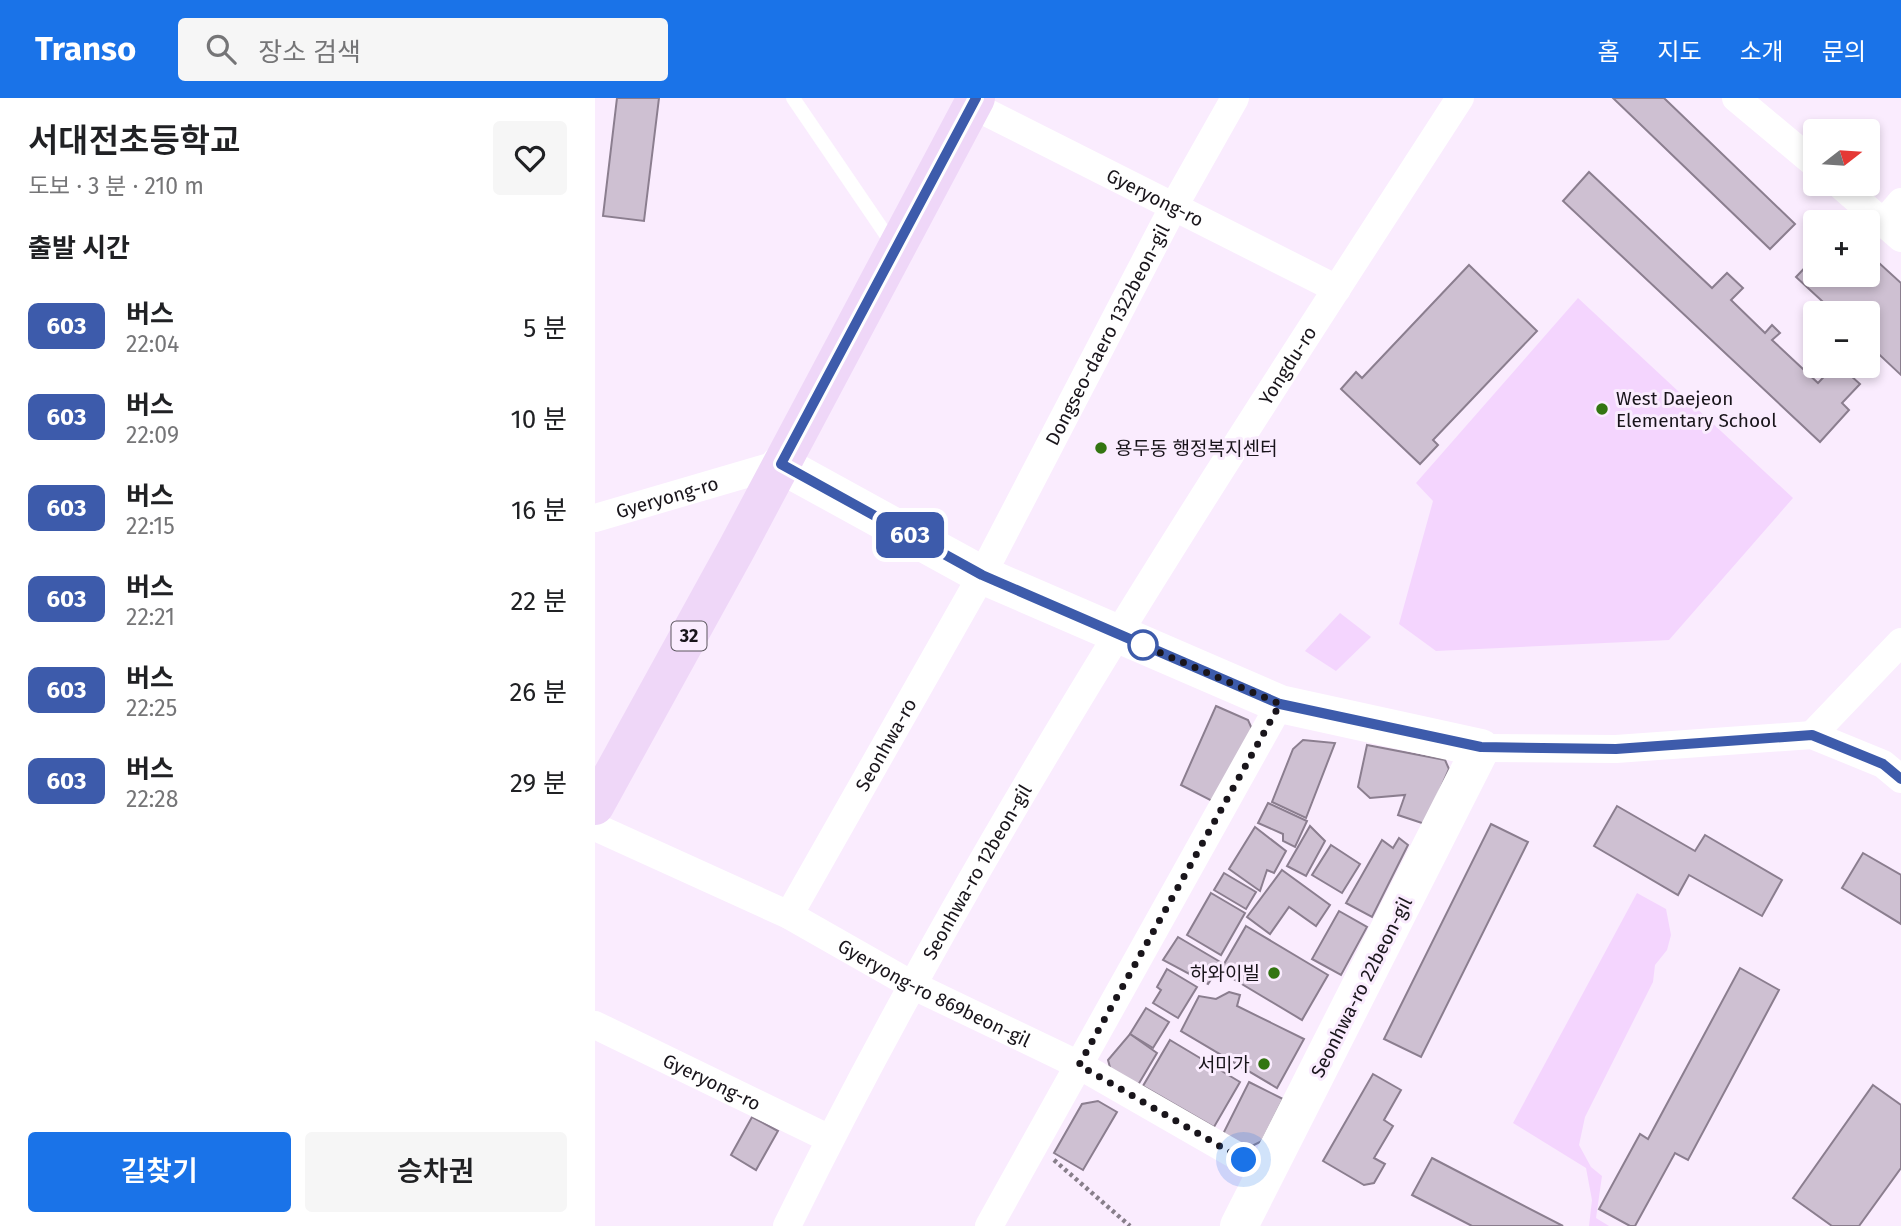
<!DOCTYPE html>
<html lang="ko">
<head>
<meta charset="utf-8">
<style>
	:root { --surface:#fff; --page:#f6f6f6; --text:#202124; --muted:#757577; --accent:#1a73e8 }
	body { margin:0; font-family:"Fira Sans","Noto Sans KR",sans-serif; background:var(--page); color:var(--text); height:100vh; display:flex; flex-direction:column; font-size:26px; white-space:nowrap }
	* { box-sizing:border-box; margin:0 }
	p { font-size:23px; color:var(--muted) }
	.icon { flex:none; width:38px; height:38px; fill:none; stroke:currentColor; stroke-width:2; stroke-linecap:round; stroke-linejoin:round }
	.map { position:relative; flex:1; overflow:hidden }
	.drawer { display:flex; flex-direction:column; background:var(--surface); width:595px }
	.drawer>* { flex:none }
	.badge { padding:0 14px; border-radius:10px; font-size:24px; line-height:46px }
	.needle { width:46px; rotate:73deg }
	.fabs { position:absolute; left:1208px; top:21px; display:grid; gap:14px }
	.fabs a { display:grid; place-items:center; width:77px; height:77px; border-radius:7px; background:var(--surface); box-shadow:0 4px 10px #0003; font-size:35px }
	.you { position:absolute; width:35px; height:35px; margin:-18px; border:5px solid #fff; border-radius:50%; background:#1a73e8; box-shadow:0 0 0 10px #1a73e833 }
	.map>.badge { position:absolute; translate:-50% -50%; box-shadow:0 0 0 4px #fff }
	h2 { padding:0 28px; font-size:26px; line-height:63px }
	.round { display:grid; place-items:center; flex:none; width:74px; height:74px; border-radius:7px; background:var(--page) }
	.overview { display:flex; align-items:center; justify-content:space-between; height:119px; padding:0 28px }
	h1 { font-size:33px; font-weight:600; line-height:52px }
	.primary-button { display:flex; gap:14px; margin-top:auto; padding:14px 28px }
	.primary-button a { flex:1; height:80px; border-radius:7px; background:var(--accent); color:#fff; font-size:28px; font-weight:600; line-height:80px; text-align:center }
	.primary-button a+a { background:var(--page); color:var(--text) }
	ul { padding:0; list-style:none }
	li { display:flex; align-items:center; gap:21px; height:91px; padding:0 28px }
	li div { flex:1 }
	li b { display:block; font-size:26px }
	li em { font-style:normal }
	li .badge { min-width:77px; font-weight:700; text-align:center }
	header { display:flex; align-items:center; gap:42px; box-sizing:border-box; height:98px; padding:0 35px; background:var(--accent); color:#fff }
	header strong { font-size:33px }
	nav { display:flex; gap:38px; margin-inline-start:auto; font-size:24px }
	.search { width:490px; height:63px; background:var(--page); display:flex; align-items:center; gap:18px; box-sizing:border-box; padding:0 24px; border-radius:7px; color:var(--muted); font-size:26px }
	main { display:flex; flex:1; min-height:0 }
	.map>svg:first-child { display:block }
</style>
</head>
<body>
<header>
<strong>Transo</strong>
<div class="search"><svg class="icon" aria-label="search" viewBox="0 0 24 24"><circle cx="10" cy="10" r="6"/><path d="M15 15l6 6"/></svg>장소 검색</div>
<nav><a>홈</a><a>지도</a><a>소개</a><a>문의</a></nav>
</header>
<main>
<section class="drawer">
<div class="overview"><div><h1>서대전초등학교</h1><p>도보 · 3 분 · 210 m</p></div><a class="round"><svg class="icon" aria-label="heart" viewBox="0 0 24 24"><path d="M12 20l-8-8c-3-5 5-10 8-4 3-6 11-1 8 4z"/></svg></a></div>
<h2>출발 시간</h2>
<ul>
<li><span class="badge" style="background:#3d5bab;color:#fff">603</span><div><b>버스</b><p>22:04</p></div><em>5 분</em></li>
<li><span class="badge" style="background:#3d5bab;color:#fff">603</span><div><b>버스</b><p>22:09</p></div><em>10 분</em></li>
<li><span class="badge" style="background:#3d5bab;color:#fff">603</span><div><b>버스</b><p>22:15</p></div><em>16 분</em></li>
<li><span class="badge" style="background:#3d5bab;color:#fff">603</span><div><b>버스</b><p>22:21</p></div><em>22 분</em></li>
<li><span class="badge" style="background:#3d5bab;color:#fff">603</span><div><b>버스</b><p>22:25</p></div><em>26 분</em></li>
<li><span class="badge" style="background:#3d5bab;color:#fff">603</span><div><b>버스</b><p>22:28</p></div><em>29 분</em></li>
</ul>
<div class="primary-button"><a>길찾기</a><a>승차권</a></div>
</section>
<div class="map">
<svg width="1306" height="1128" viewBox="0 0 1306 1128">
	<rect width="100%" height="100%" fill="#faecfe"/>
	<!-- green -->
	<g fill="#f4d5fe">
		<path d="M983,200L1198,400L1074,542L841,553L804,526L838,403L821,385Z"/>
		<path d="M745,515L776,539L741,573L710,553Z"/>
		<path d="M1042,795L1071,811L1076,837L1072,852L1060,867L1058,884L990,1019L984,1047L996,1069L1007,1078L1001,1120L1014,1128H994L997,1102L991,1070L918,1025Z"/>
	</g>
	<!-- building -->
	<g fill="#cec0d2" stroke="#8b7e8f" stroke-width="2">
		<path d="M22,0H64L49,123L8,118Z"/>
		<path d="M1018,0H1069L1200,126L1175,151Z"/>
		<path d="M994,74L1117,190L1132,175L1148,190L1136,202L1170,235L1177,227L1185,235L1177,242L1223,285L1239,268H1245L1265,286L1247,305L1254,312L1225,344L968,103Z"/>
		<path d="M1272,154L1306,185V277L1272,245V215H1240L1201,179L1220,159V177H1272Z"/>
		<path d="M874,167L942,233L838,342L843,347L825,366L746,291L761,274L767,280Z"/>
		<path d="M621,608L653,622L657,631L621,705L586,687Z"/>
		<path d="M708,642L740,645L711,720L677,704L698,651Z"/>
		<path d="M772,647L850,662L854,671L830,726L803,717L810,697L775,700L763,689Z"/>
		<path d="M673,705L712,723L700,749L688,743V736L663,725Z"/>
		<path d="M1022,708L1100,753L1110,737L1187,782L1167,818L1094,777L1083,797L999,748Z"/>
		<path d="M896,726L933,744L826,959L789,941Z"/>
		<path d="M715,728L730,743L711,778L692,768Z"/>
		<path d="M660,729L691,753L679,775L672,772L665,793L634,771Z"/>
		<path d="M804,740L813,747L777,819L751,805L787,742L798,750Z"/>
		<path d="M736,747L765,766L747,795L717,777Z"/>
		<path d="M1268,755L1306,777V826L1247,790Z"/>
		<path d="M687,772L735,807L721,828L694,809L675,836L652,819Z"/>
		<path d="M629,775L661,794L651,811L619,792Z"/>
		<path d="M616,795L650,815L626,857L592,837Z"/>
		<path d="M744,813L772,829L746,877L717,861Z"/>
		<path d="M651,828L733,877L707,922L625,873Z"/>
		<path d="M583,839L627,865L613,886L568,862Z"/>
		<path d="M1145,870L1184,892L1093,1062L1080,1055L1040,1128H1035L1004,1111L1045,1036L1053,1041Z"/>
		<path d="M572,871L602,889L583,920L558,905L566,892L562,889Z"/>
		<path d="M634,894L645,897L642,908L709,941L682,990L586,933L604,898L621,901Z"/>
		<path d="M551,910L574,924L558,950L535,936Z"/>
		<path d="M535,936L562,955L543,987L516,973L513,962Z"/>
		<path d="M575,942L645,984L619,1029L548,988Z"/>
		<path d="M778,976L806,992L789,1022L798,1028L779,1060L790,1066L779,1085L769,1087L728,1063Z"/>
		<path d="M654,984L688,1001L667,1043L651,1051L627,1038Z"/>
		<path d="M1278,987L1306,1007V1070L1264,1128H1237L1198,1100Z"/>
		<path d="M503,1003L522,1014L488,1072L459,1055L487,1006Z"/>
		<path d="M157,1019L183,1033L161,1072L136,1057Z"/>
		<path d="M837,1060L968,1128H877L817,1097Z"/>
	</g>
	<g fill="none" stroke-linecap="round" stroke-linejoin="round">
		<!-- path -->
		<path stroke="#877e8a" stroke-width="4.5" stroke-dasharray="3.5 3.5" stroke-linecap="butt" d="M459,1062L535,1128"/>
		<!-- lane -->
		<path stroke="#fff" stroke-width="14" d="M198,0L298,147"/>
		<!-- street -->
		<g stroke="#fff" stroke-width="28">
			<path d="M1141,0L1220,66"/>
			<path id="s1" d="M377,7L742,191"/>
			<path d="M1244,86L1306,140"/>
			<path d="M1289,124L1306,104"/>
			<path id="s2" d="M0,420L185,366"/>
			<path d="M1217,637L1306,544"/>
			<path d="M886,650L1021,651L1217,637L1288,666L1306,681"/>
			<path id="s3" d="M0,729L194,817L317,887L484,967L672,1075"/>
			<path id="s4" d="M194,817L387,477L579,108L640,0"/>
			<path id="s5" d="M0,927L235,1041"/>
			<path id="s6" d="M192,1128C385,734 628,367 865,0"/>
			<path d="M394,1128L685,606"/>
		</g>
		<!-- secondary -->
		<path stroke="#fff" stroke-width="38" d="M185,366L387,477L685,606L886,650L644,1128"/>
		<!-- primary -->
		<path stroke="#efd7f8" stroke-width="38" d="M0,708L142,450L381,0"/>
	</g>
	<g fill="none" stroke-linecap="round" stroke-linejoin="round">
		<defs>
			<path id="line" d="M381,0L186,366L387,477L685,606L886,649L1021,651L1217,637L1288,666L1306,681"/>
		</defs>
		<!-- line casing -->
		<use href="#line" stroke="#fff" stroke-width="16"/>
		<!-- line -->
		<use href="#line" stroke="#3d5bab" stroke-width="10"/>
		<!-- walk -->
		<path stroke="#19151b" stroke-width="7" stroke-dasharray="0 12.6" d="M548,547L545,546L685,606L484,967L649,1062"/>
	</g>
	<!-- markers -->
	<g fill="#337511" stroke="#faecfe" stroke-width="2.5">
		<circle cx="1007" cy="311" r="7"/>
		<circle cx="506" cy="350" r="7"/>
		<circle cx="679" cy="875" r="7"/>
		<circle cx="669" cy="966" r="7"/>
	</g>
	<circle fill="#fff" stroke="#3d5bab" stroke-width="3.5" cx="548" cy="547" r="14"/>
	<g text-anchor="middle" stroke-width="6" stroke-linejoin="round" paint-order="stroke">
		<!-- shield labels -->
		<rect fill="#faecfe" stroke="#5c565f" stroke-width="2" x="76.5" y="523.5" width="35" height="29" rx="5"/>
		<g font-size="18" font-weight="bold" fill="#19151b">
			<text x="94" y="544">32</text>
		</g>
		<!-- street labels -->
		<g font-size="19" fill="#19151b" stroke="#faecfe">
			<text dy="7" stroke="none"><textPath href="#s1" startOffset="205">Gyeryong-ro</textPath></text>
			<text dy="7" stroke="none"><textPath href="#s4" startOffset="662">Dongseo-daero 1322beon-gil</textPath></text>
			<text dy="7" stroke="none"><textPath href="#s6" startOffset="996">Yongdu-ro</textPath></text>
			<text dy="7" stroke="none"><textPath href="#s2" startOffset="75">Gyeryong-ro</textPath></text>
			<text dy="7" stroke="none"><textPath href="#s4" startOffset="196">Seonhwa-ro</textPath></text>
			<text dy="7" stroke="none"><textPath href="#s6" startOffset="402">Seonhwa-ro 12beon-gil</textPath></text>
			<text transform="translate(766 889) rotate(-63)" y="7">Seonhwa-ro 22beon-gil</text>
			<text dy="7" stroke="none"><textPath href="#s3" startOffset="378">Gyeryong-ro 869beon-gil</textPath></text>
			<text dy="7" stroke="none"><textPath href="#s5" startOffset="130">Gyeryong-ro</textPath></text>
		</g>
		<!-- poi labels -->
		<g font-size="19" fill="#19151b" stroke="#faecfe" text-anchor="start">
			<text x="1021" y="307">West Daejeon<tspan x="1021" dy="22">Elementary School</tspan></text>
			<text x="520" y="357">용두동 행정복지센터</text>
			<text x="665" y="882" text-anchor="end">하와이빌</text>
			<text x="655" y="973" text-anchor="end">서미가</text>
		</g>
	</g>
</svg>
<div class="fabs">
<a><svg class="needle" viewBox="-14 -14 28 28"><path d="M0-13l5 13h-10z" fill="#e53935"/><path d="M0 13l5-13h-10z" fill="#757577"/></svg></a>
<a>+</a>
<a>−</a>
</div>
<div class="you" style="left:649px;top:1062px"></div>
<b class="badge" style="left:315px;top:437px;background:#3d5bab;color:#fff">603</b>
</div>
</main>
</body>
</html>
